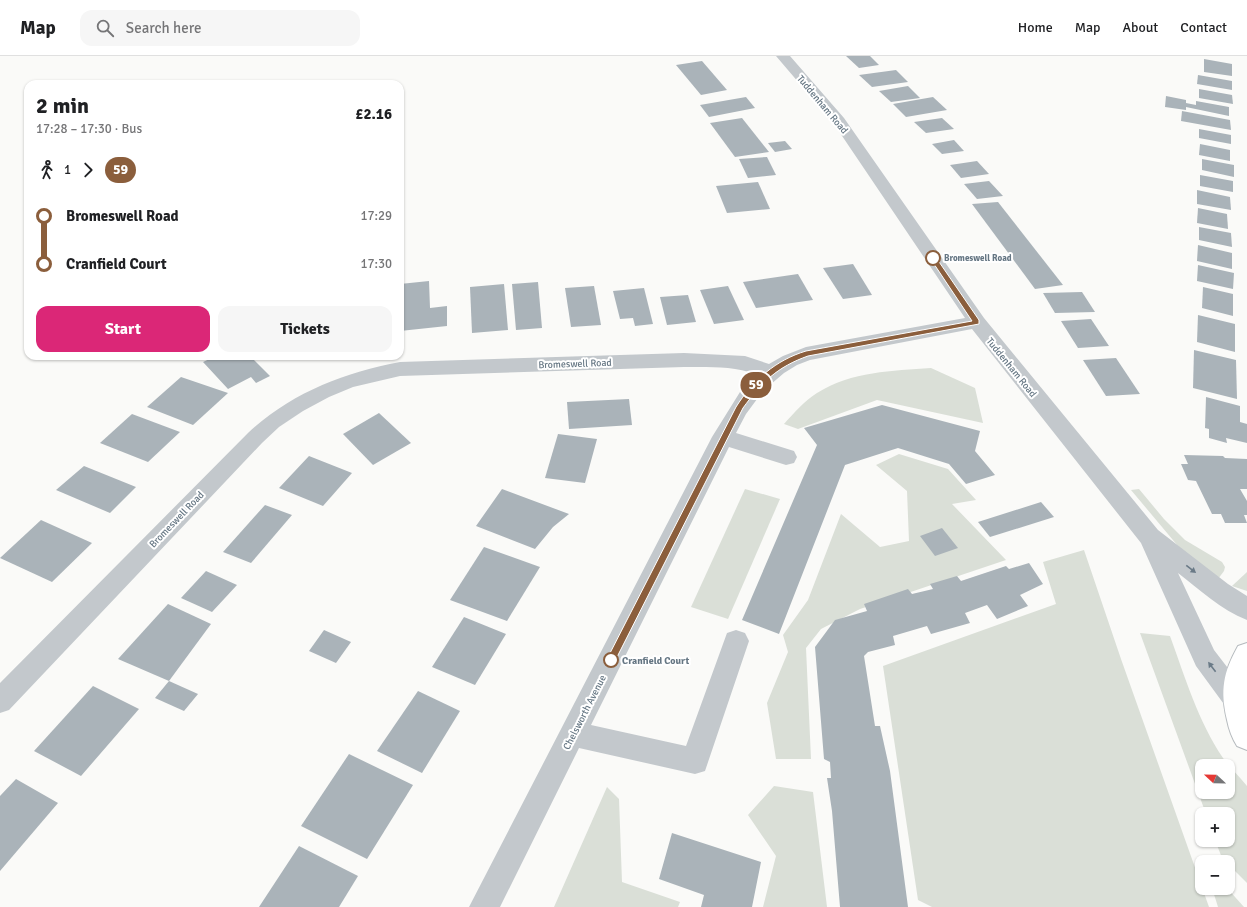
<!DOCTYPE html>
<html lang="en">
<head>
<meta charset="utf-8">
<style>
	:root { --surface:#fff; --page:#f6f6f6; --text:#202124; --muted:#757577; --line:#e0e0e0; --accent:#db2777 }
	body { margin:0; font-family:Signika,sans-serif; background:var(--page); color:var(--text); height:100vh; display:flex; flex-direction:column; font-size:15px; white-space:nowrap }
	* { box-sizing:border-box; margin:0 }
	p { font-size:13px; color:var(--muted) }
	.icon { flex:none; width:22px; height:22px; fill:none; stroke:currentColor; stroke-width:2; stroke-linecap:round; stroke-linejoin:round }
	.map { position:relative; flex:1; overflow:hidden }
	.drawer { position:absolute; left:24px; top:24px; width:380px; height:280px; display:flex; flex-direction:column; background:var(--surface); border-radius:12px; box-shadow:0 1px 3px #0004 }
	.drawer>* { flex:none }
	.badge { padding:0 8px; border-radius:13px; font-size:14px; line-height:26px }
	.needle { width:26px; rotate:292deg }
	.fabs { position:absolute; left:1195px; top:703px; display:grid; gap:8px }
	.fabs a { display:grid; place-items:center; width:40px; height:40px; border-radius:8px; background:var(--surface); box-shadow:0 1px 3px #0004; font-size:20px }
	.map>.badge { position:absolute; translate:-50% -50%; box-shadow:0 0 0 2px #fff }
	.legs { display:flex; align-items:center; gap:6px; height:44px; padding:0 12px; font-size:13px }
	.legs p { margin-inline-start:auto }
	.headline { display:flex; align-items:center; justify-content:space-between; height:68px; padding:0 12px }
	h1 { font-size:22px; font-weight:700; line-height:30px }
	.cta { display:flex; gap:8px; margin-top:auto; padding:8px 12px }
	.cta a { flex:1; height:46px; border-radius:12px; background:var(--accent); color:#fff; font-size:16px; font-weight:700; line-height:46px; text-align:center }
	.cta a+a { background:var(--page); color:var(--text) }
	ul { padding:0 12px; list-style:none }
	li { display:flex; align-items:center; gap:14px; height:48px; font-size:15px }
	li i { display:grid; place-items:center; width:6px; height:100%; margin:0 5px; background:currentColor }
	li i::after { content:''; width:10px; height:10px; margin:-5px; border:3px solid; border-radius:50%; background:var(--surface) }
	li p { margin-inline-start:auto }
	li:first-child i { background:linear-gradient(#0000 50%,currentColor 0) }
	li:last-child i { background:linear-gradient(currentColor 50%,#0000 0) }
	header { display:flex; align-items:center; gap:24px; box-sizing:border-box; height:56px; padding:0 20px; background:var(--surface); border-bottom:1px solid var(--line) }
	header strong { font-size:19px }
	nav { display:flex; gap:22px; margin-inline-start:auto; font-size:14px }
	.search { width:280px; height:36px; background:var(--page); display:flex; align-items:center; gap:10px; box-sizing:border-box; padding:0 14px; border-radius:12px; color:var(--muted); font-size:15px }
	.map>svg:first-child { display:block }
</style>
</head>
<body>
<header>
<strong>Map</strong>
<div class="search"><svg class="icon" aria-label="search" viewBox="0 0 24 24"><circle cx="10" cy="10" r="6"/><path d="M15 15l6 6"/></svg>Search here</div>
<nav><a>Home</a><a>Map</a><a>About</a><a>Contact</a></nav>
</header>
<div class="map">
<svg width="1247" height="851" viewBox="0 0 1247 851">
	<rect width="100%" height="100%" fill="#fafaf8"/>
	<!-- green -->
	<g fill="#dadfd7" fill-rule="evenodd">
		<path d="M931,312L975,332L983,367L877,344L798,373L784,368C794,357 804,345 817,337C852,315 892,315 931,312Z"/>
		<path d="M899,398L948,413L976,444L952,448L1006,504L860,553L821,573L806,592L811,703H776L767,647L788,596L783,579L808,544L841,458L880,491L909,485L907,435L876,409Z"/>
		<path d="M745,433L780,443L728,563L691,551Z"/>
		<path d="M1139,433L1164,463L1185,484L1222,506L1225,511L1224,515L1218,523L1183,496L1131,434Z"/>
		<path d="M1084,494L1121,603L1209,851H932L918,844L883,610L1056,548L1043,506Z"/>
		<path d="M1247,516V535L1232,530Z"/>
		<path d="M1140,577L1170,580C1185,621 1198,665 1223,702C1230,712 1239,720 1247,730V827L1228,808V806H1226L1222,802L1215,784H1228V758H1206ZM1202,710H1228V736H1202Z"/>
		<path d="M774,730L813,736L827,851H763L776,800L748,759Z"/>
		<path d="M607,731L619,743L622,826L680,846L678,851H554Z"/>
		<path d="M1212,832H1227L1244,851H1218Z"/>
	</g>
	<!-- building -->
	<g fill="#aab3b9">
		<path d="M846,0H870L879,9L859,12Z"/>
		<path d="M1204,3L1232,8V20L1204,16Z"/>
		<path d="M702,5L727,34L701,39L676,9Z"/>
		<path d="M896,14L908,26L872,31L859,19Z"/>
		<path d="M1198,19L1232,25V34L1197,28Z"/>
		<path d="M908,30L920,42L891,46L879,35Z"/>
		<path d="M1199,33L1232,39L1233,48L1199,42Z"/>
		<path d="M1166,40L1186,44V47L1196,49V45L1229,51V60L1186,51V54L1165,51Z"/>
		<path d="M746,41L755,52L709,61L700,49Z"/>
		<path d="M933,41L947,54L906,61L893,48Z"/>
		<path d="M1182,55L1230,64L1231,74L1181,65Z"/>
		<path d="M742,62L769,96L735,101L710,67Z"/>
		<path d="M942,62L954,73L926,77L914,66Z"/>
		<path d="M1199,73L1231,79V88L1199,82Z"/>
		<path d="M954,84L964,95L942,98L932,88Z"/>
		<path d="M785,85L792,93L775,96L768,87Z"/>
		<path d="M1200,88L1230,94V105L1199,99Z"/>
		<path d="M767,101L776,119L748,122L739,103Z"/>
		<path d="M1202,103L1234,109V121L1202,114Z"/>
		<path d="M977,105L989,118L961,122L950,109Z"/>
		<path d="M1200,119L1233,125V136L1200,130Z"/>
		<path d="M989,125L1003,140L977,143L964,128Z"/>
		<path d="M758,126L770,153L727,157L716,130Z"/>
		<path d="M1197,134L1230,141L1231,154L1197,148Z"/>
		<path d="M998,146L1063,229L1035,233L972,148Z"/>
		<path d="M1198,152L1227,158L1228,173L1197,167Z"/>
		<path d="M1199,171L1231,177L1232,191L1199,184Z"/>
		<path d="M1198,189L1232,197V213L1197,205Z"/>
		<path d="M853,208L872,239L843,243L823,212Z"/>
		<path d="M1198,209L1234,217L1233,233L1197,225Z"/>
		<path d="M798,218L813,244L756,252L743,226Z"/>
		<path d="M429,225L430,252L447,250V270L400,275V228Z"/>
		<path d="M538,226L542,272L516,274L512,228Z"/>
		<path d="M504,228L508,274L472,277L470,231Z"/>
		<path d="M594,230L601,269L571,271L565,232Z"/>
		<path d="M728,230L744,264L714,268L700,234Z"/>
		<path d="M1203,231L1233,238V260L1202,252Z"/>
		<path d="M644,232L653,268L635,270L633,262L620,263L613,235Z"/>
		<path d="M1082,236L1095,256L1055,257L1043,237Z"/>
		<path d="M688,239L696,266L667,269L660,241Z"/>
		<path d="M1198,259L1235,268V296L1197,286Z"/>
		<path d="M1091,263L1109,290L1078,292L1061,265Z"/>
		<path d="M1194,294L1236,304L1237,343L1193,332Z"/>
		<path d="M216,300H250L270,320L256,327L251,321L228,333L203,306Z"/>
		<path d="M1116,302L1140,338L1106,340L1083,304Z"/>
		<path d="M181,321L228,337L193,369L147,351Z"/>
		<path d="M1206,341L1240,350V366L1247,368V387L1226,382L1227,387L1209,382V373L1205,372Z"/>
		<path d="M629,343L632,369L569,373L567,346Z"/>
		<path d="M882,349L980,375L975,395L995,419L966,428L949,408L898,392L845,409L779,578L742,564L817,389L804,372Z"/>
		<path d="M379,357L411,387L373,409L343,378Z"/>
		<path d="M132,358L180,376L148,406L100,387Z"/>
		<path d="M558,378L597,383L585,427L545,422Z"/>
		<path d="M1184,399L1223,400L1225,402L1247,403V433H1240L1247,445V459H1244L1247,467H1225L1221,458H1212L1196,425L1188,424L1181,408H1188Z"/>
		<path d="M309,400L352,417L323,450L279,432Z"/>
		<path d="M84,410L136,431L110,457L56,434Z"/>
		<path d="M502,433L569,458L553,471L535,493L476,470Z"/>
		<path d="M1041,446L1054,461L990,481L978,466Z"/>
		<path d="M265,449L292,459L251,507L223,496Z"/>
		<path d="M41,464L92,487L52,526L0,502Z"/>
		<path d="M942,472L958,492L935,500L920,480Z"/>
		<path d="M484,491L540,511L507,565L450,544Z"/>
		<path d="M1029,507L1043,528L1020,539L1028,550L997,563L987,549L965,557L970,567L931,578L927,570L893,580L895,589L868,596L864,600L875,670H880L890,715L908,851H840L832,755L827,722H831L830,706L824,703L815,591L835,564L867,555L864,548L908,533L912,538L933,533L930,528L957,520L961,525L1006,510L1009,513Z"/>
		<path d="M206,515L237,529L212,556L181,542Z"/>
		<path d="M168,548L211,568L169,625L118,603Z"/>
		<path d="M464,561L506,578L475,629L432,611Z"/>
		<path d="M324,574L351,586L336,607L309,595Z"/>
		<path d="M169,625L198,638L184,655L155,642Z"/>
		<path d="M93,630L139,653L81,720L34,695Z"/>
		<path d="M418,635L460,655L422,717L377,695Z"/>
		<path d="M349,698L413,729L367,803L301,770Z"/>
		<path d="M16,723L58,747L0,815V740Z"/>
		<path d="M672,777L761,806L752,851H701L704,839L659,823Z"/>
		<path d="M299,790L358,820L339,851H259Z"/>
	</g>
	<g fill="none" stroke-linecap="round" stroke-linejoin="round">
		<defs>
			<path id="major" d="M1247,587V694L1237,690C1232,682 1229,674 1227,664C1220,634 1223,617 1238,590Z"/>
		</defs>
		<!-- major casing -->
		<use href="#major" stroke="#b5babe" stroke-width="2"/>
		<!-- minor -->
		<path fill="#c3c8cc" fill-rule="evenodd" d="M776,0H790L844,62L984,262L1158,474L1228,528L1247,540V564C1221,554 1199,533 1178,517L1214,594L1244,633C1247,640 1247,644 1244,651L1235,654L1226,651L1196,610L1141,487L972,273L810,304L797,309L784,317L763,335L746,358L736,377L794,395L797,401L794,407L786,409L729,391L591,669L686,690L727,577L736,574L745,577L749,585L705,715L695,718L579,692L500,851H469L712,381L740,336L756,318C733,310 709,311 684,311L400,320L353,331L329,341L303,355L279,371L262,387L9,654L0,657V627L248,377C291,337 343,317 400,306L684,297L745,300L769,308L783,300L806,291L965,262L834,68Z"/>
		<!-- major -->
		<use href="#major" fill="#fff" fill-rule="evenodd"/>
	</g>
	<!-- one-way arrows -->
	<defs><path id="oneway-solid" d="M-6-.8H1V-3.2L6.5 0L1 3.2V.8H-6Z"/></defs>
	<g fill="#6a7a87">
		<use href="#oneway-solid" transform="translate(1191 513) rotate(38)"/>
		<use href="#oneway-solid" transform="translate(1212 611) rotate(-127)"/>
	</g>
	<!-- line-1 -->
	<path fill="#8b5e3c" stroke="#fff" d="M931,200H935L979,264V268L808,300C777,311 762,326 743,352L614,607H608L606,604L608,601L736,351C753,324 776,304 806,295L972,265L930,202Z"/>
	<!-- markers -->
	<g fill="#fff" stroke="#8b5e3c" stroke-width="2">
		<circle cx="933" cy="202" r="7"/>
		<circle cx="611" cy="604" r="7"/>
	</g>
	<g text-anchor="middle" stroke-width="4" stroke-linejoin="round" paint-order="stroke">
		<!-- far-stop labels -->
		<g font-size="9" font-weight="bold" fill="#657683" stroke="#fff" text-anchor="start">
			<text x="944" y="205">Bromeswell Road</text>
		</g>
		<!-- street labels -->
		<g font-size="10" fill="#657683" stroke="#fff">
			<text transform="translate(823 48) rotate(50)" y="4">Tuddenham Road</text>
			<text transform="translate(575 307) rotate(-2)" y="4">Bromeswell Road</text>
			<text transform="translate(1012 311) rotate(51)" y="4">Tuddenham Road</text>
			<text transform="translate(176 463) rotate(-46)" y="4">Bromeswell Road</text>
			<text transform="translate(584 656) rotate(-63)" y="4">Chelsworth Avenue</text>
		</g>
		<!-- stop labels -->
		<g font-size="10" font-weight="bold" fill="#657683" stroke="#fff" text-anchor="start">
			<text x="622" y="608">Cranfield Court</text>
		</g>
	</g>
</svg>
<div class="fabs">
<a><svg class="needle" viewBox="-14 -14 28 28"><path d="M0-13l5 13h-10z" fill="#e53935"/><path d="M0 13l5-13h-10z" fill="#757577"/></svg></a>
<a>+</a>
<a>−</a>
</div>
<b class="badge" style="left:756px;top:329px;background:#8b5e3c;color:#fff">59</b>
<section class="drawer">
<div class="headline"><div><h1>2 min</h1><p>17:28 – 17:30 · Bus</p></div><b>£2.16</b></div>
<div class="legs"><svg class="icon" aria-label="walk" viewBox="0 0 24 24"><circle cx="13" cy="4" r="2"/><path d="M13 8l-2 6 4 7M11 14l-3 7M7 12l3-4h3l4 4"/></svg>1<svg class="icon" aria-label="forward" viewBox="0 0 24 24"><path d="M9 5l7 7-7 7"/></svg><b class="badge" style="background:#8b5e3c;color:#fff">59</b></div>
<ul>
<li><i style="color:#8b5e3c"></i><b>Bromeswell Road</b><p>17:29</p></li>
<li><i style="color:#8b5e3c"></i><b>Cranfield Court</b><p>17:30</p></li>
</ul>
<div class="cta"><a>Start</a><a>Tickets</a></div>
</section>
</div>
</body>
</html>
